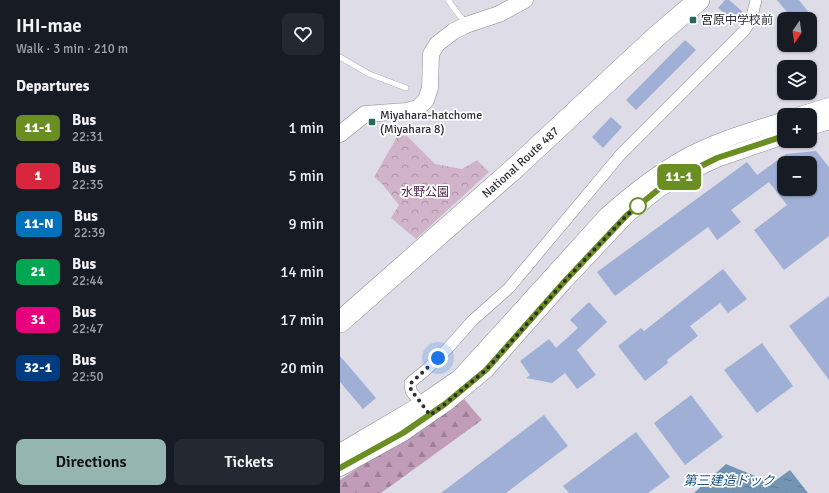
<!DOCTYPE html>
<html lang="en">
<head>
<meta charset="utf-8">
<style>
	:root { --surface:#171b24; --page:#242831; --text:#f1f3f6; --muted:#9ea1a6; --accent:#95b5b1 }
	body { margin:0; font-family:Signika,"Noto Sans JP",sans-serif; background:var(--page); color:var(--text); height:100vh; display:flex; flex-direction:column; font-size:15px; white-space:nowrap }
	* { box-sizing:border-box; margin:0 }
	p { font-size:13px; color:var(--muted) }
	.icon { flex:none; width:22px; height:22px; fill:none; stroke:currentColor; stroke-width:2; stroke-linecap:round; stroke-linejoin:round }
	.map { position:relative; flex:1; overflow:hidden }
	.sheet { display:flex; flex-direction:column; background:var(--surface); width:340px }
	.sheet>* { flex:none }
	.badge { padding:0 8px; border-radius:6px; font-size:14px; line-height:26px }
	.needle { width:26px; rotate:193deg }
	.fabs { position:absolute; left:437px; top:12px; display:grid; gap:8px }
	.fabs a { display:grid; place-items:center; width:40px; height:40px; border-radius:8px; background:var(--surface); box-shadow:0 1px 3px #0004; font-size:20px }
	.you { position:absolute; width:20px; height:20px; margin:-10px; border:3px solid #fff; border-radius:50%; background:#1a73e8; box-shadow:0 0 0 6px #1a73e833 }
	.map>.badge { position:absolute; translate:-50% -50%; box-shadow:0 0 0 2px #fff }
	h2 { padding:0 16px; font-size:15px; line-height:36px }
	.round { display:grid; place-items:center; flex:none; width:42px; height:42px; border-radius:8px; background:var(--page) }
	.head { display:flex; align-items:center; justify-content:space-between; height:68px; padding:0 16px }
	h1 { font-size:19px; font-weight:600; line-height:30px }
	.action { display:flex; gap:8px; margin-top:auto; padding:8px 16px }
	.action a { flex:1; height:46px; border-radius:8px; background:var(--accent); color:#111; font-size:16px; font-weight:600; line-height:46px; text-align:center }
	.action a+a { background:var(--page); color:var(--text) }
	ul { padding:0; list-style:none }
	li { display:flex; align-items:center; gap:12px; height:48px; padding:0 16px }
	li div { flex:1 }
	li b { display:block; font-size:15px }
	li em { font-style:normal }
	li .badge { min-width:44px; font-weight:700; text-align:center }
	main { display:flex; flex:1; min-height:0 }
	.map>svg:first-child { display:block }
</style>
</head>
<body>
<main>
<section class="sheet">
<div class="head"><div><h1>IHI-mae</h1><p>Walk · 3 min · 210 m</p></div><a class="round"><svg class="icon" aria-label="heart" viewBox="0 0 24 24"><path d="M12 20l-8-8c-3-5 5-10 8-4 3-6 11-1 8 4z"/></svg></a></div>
<h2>Departures</h2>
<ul>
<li><span class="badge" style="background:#6b8e23;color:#fff">11-1</span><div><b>Bus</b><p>22:31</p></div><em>1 min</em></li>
<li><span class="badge" style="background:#d7263d;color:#fff">1</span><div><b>Bus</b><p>22:35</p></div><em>5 min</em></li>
<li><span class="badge" style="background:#0072bc;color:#fff">11-N</span><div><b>Bus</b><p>22:39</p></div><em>9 min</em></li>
<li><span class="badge" style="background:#00a651;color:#fff">21</span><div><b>Bus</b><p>22:44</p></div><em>14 min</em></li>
<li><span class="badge" style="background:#e6007e;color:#fff">31</span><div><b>Bus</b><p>22:47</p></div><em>17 min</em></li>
<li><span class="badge" style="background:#003b80;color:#fff">32-1</span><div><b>Bus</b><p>22:50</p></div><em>20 min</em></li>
</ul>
<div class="action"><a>Directions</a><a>Tickets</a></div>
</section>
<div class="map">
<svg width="489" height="493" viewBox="0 0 489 493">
	<defs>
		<pattern id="forest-firs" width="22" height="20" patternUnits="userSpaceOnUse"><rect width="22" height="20" fill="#c19cb9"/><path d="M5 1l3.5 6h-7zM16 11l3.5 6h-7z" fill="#9d8097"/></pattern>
		<pattern id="park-crowns" width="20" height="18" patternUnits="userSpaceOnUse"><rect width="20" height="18" fill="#d1b4ca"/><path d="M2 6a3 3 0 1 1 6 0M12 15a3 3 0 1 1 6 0" fill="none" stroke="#aa93a5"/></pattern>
		<pattern id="water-ripples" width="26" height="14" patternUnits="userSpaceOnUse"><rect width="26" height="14" fill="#7395b3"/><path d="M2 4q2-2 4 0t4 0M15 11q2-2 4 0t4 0" fill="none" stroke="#5f7a92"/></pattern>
	</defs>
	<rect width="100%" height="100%" fill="#dedde7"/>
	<!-- forest -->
	<path fill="url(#forest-firs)" d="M124,399L142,420L41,493H0V480L38,454L93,422Z"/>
	<!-- park -->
	<path fill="url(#park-crowns)" d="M58,135L67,136L95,164L122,169L137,160L149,172L76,239L51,218L59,205L43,185L34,177Z"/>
	<!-- water -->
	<path fill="url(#water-ripples)" d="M386,464L432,483L450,470L468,493H354Z"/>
	<!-- building -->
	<g fill="#9fafd6" fill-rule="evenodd">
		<path d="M385,0H389L403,12L395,22L378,8Z"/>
		<path d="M437,0H459L474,19H453Z"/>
		<path d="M345,40L356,50L296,110L286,100Z"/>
		<path d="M271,117L282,127L263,148L252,137Z"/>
		<path d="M476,151L489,167V236L444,270L414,230L447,205L429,182L391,210L401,222L377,240L368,227L275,296L257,272L407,162L417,175L446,154ZM444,163H470V189H444Z"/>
		<path d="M383,269L407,299L388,313L380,303L350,326L358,336L327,360L328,363L305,381L278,346L301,328L304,331Z"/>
		<path d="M489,296V380L449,326Z"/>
		<path d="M249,302L267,322L237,350L256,375L237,389L225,373L212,383L186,378L190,375L180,361L209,339L216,348L238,328L230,320Z"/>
		<path d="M422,343L453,386L417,413L384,370Z"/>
		<path d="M0,356L36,398L23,409L0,382Z"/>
		<path d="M351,395L383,437L345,465L314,423Z"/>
		<path d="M204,415L228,446L166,493H101Z"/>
		<path d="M296,432L330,477L308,493H229L223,486Z"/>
	</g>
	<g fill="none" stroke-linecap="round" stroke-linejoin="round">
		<defs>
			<g id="lane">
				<path d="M108,0L126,24"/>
				<path d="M0,57L29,74L66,88"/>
			</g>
			<path id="street" d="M85,409L71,391L70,383L87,369L109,347L132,321L169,288L281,154L404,31L411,20L416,0"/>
			<g id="secondary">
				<path d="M460,115L489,106"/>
				<path d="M470,127L489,121"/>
				<path d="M0,134L25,114L66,111L78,108L86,100L90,88L91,54L97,44L114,31L126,25L159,14L185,0"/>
				<path d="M0,452L81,404L120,377L267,215C292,193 317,173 346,157C377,140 411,131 444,120"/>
				<path d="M0,468L63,433L105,404L146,370L224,282L287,215L319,189L345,174L377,159L444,136"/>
			</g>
			<g id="highway">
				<path id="s1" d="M0,322L176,167L318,35L359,0"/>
			</g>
		</defs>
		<!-- lane casing -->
		<use href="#lane" stroke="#8a8993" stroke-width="6"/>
		<!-- street casing -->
		<use href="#street" stroke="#8a8993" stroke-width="12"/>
		<!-- secondary casing -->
		<use href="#secondary" stroke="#8a8993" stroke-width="17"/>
		<!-- highway casing -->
		<use href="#highway" stroke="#8a8993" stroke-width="22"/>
		<!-- lane -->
		<use href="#lane" stroke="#fff" stroke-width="5.5"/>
		<!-- street -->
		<use href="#street" stroke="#fff" stroke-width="11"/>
		<!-- secondary -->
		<use href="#secondary" stroke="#fff" stroke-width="16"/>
		<!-- highway -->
		<use href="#highway" stroke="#fff" stroke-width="21"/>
	</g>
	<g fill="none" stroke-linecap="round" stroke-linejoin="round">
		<defs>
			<path id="line" d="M0,468L63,433L105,404L146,370L224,282L287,215L319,189L345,174L377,158L444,136"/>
		</defs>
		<!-- line casing -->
		<use href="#line" stroke="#fff" stroke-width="9"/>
		<!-- line -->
		<use href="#line" stroke="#6b8e23" stroke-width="6"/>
		<!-- walk -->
		<path stroke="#2e2e32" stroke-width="4" stroke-dasharray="0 7.2" d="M98,358L70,384L71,390L90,415L105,404L146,370L224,282L287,215L298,206"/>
	</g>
	<!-- markers -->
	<g fill="#24695d" stroke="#fff" stroke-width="1.5">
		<rect x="349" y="16" width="8" height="8" rx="2"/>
		<rect x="28" y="118" width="8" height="8" rx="2"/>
	</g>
	<circle fill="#fff" stroke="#6b8e23" stroke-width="2" cx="298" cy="206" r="8"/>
	<g text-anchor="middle" stroke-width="3.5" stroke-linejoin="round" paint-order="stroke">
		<!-- poi labels -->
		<g font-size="12" fill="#2e2e32" stroke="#fff" text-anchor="start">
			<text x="361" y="24">宮原中学校前</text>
			<text x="40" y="119">Miyahara-hatchome<tspan x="40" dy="14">(Miyahara 8)</tspan></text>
		</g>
		<!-- street labels -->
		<g font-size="12" fill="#2e2e32" stroke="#fff">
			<text dy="4" stroke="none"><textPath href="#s1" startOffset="241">National Route 487</textPath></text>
		</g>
		<!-- park labels -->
		<g font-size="12" fill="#4b1d44" stroke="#fff">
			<text x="85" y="196">水野公園</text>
		</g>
		<!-- water labels -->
		<g font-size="13" font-style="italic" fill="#1e537d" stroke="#fff">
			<text x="389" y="485">第三建造ドック</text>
		</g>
	</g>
</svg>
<div class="fabs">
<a><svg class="needle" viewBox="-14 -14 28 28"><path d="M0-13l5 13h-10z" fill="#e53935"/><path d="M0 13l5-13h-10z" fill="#9ea1a6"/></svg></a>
<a><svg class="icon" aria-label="layers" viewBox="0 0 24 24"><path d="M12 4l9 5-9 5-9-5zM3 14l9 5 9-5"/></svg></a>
<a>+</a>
<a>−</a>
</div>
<div class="you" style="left:98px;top:358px"></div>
<b class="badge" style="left:339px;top:177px;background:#6b8e23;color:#fff">11-1</b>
</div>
</main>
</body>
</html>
